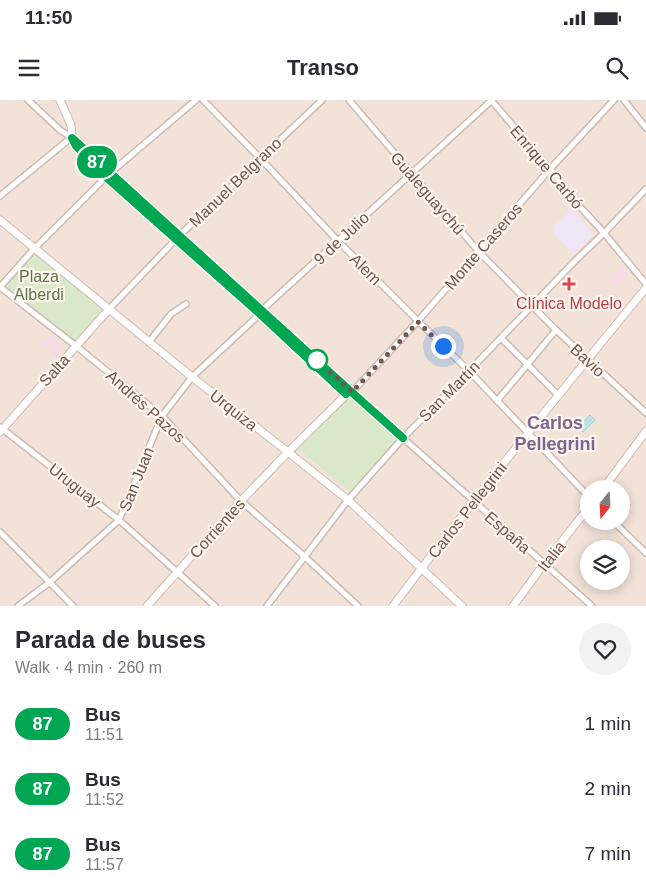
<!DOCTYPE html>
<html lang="en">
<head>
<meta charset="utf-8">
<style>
	:root { --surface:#fff; --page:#f2f2f3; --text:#2b2b33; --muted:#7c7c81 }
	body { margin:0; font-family:Arial,sans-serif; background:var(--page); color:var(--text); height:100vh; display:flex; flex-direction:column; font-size:19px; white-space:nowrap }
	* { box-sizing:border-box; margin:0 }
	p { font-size:16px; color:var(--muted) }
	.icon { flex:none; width:28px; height:28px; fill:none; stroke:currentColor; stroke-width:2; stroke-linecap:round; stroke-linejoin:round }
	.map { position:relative; height:506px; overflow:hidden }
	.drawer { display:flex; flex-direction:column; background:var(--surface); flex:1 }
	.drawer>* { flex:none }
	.badge { padding:0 10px; border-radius:16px; font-size:18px; line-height:32px }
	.needle { width:32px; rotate:198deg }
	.buttons { position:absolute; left:580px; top:380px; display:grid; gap:10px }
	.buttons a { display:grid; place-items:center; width:50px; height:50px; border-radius:50%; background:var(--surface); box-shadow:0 2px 12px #0003; font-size:25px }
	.you { position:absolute; width:25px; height:25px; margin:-12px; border:4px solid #fff; border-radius:50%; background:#1a73e8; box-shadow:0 0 0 8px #1a73e833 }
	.map>.badge { position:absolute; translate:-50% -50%; box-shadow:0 0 0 2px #fff }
	.round { display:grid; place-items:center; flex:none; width:52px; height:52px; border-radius:26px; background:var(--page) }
	.summary { display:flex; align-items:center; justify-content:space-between; height:85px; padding:0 15px }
	h1 { font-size:24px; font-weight:800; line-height:38px }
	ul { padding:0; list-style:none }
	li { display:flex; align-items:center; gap:15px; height:65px; padding:0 15px }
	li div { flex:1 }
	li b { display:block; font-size:19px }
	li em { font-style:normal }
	li .badge { min-width:55px; font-weight:700; text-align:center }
	.status { display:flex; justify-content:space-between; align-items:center; height:35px; padding:0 25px; background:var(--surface); direction:ltr }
	.status svg { height:14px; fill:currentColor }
	header { display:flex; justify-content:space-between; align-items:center; height:65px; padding:0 15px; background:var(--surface); font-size:22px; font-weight:800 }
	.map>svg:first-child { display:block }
</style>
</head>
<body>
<div class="status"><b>11:50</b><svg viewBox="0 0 49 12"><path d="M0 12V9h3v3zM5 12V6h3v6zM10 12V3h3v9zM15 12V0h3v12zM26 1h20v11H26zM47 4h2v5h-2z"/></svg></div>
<header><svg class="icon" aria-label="menu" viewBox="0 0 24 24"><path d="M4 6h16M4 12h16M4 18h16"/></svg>Transo<svg class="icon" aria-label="search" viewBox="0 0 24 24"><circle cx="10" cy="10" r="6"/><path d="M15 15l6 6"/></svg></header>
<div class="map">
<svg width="646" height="506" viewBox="0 0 646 506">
	<rect width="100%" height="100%" fill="#fbf1e9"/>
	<!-- residential -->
	<path fill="#f2e2d7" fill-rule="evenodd" d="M0,0H646V506H0ZM589,389H621V421H589ZM589,449H621V481H589Z"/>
	<!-- education -->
	<path fill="#eee5f7" d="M572,109L594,135L573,154L554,134V126Z"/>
	<!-- medical -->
	<g fill="#f8dce3">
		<path d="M623,167L629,174L616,186L609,180Z"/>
		<path d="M49,234L63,245L64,249L57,257L41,244Z"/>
	</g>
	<!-- green -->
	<g fill="#d9e8c8">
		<path d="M34,153L105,209L77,242L3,187Z"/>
		<path d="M351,296L397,340L350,391L298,349Z"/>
	</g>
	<!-- water -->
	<path fill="#bee3e3" stroke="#a5d3d4" d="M590,315L595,320L583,332L578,327Z"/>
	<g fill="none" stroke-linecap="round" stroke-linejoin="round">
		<defs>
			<g id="street">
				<path d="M203,0L260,58L338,141L418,221L469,271L589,397"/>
				<path d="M349,0L479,152L556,230L646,313"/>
				<path d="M491,0L550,69L573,99L604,133L646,184"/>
				<path d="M624,0L646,28"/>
				<path d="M0,96L72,37L61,31L28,0"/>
				<path d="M0,187L76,246L162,316L241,401L304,456L358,506"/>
				<path d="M0,187L34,149L110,73L196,0"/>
				<path d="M109,209L179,136L322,0"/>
				<path d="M501,238L558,295"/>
				<path d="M149,242L171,214L186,204"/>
				<path d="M352,292L418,221L550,69L614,0"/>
				<path d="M497,301L556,230"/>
				<path d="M0,327L119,420L215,506"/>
				<path d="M403,338L592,506"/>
				<path d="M613,421L646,453"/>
				<path d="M0,432L73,506"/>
				<path d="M18,506L50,482L119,420L162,316L192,277L260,214L262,210L492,0"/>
				<path d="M267,506L348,400L403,338L469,271L575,161L604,133L646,89"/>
			</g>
			<g id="secondary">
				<path d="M60,0L71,25L72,37L74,41"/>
				<path d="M72,37L347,288L403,338"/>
				<path d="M94,64L167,131"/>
				<path d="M0,120L192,277L288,352L348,400L462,506"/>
				<path d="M279,232L347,294"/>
				<path d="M0,332L109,209"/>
				<path d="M603,389L646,331"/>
				<path d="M147,506L241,401L288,352L347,294L349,293"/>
				<path d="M393,506C474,398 560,293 646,188"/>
				<path d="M513,506L544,464L589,407"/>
			</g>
		</defs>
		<!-- street casing -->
		<use href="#street" stroke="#cebab2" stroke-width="8"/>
		<!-- secondary casing -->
		<use href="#secondary" stroke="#d1bab0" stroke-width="9"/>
		<!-- street -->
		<use href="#street" stroke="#fff" stroke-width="5"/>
		<!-- secondary -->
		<use href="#secondary" stroke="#fff" stroke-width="7"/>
	</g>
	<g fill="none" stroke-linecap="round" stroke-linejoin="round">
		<defs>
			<path id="line" d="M346,294L260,214L106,77L76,46L72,38L347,288L403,338"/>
		</defs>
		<!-- line casing -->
		<use href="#line" stroke="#fff" stroke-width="11"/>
		<!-- line -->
		<use href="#line" stroke="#00a651" stroke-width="8"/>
		<!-- walk -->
		<path stroke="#73564e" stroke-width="5" stroke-dasharray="0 9" d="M317,260L352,292L418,222L443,246"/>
	</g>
	<!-- markers -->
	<path fill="#e0444e" stroke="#fef6ef" stroke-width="2" d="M566.5 176.5h5v5h5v5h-5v5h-5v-5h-5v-5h5z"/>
	<circle fill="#fff" stroke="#00a651" stroke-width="2.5" cx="317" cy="260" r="10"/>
	<g text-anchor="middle" stroke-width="4.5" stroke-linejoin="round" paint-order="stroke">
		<!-- street labels -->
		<g font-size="16" fill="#73564e" stroke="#fef6ef">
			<text transform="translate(547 67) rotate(50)" y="6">Enrique Carbó</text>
			<text transform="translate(235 82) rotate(-44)" y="6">Manuel Belgrano</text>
			<text transform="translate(428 93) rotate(49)" y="6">Gualeguaychú</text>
			<text transform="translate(341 138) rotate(-43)" y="6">9 de Julio</text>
			<text transform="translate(483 146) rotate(-49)" y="6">Monte Caseros</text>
			<text transform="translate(366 169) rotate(45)" y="6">Alem</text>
			<text transform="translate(588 260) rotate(43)" y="6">Bavio</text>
			<text transform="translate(54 270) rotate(-48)" y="6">Salta</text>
			<text transform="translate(449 291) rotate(-45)" y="6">San Martín</text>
			<text transform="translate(146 306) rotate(42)" y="6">Andrés Pazos</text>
			<text transform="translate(234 310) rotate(38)" y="6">Urquiza</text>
			<text transform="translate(136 379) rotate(-68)" y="6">San Juan</text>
			<text transform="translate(75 385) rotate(38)" y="6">Uruguay</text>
			<text transform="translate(467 410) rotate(-52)" y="6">Carlos Pellegrini</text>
			<text transform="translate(217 428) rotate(-48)" y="6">Corrientes</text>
			<text transform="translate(508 432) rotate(41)" y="6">España</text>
			<text transform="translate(551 456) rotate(-52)" y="6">Italia</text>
		</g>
		<!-- park labels -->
		<g font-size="16" fill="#5c7847" stroke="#fef6ef">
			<text x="39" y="182">Plaza<tspan x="39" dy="18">Alberdi</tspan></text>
		</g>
		<!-- health labels -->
		<g font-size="16" fill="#be3a42" stroke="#fef6ef">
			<text x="569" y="209">Clínica Modelo</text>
		</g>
		<!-- neighbourhood labels -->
		<g font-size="18" font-weight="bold" fill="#7c668f" stroke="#fef6ef">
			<text x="555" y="329">Carlos<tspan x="555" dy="21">Pellegrini</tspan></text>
		</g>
	</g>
</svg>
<div class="buttons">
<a><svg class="needle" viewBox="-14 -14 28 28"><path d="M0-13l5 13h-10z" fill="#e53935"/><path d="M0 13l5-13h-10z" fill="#7c7c81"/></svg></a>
<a><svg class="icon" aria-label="layers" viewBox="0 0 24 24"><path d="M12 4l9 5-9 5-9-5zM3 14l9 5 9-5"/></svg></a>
</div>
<div class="you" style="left:443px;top:246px"></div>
<b class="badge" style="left:97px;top:62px;background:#00a651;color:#fff">87</b>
</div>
<section class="drawer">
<div class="summary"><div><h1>Parada de buses</h1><p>Walk · 4 min · 260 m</p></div><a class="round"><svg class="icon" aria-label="heart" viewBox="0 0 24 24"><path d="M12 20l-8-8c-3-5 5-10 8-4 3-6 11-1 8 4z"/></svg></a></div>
<ul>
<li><span class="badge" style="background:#00a651;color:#fff">87</span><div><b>Bus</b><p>11:51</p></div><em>1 min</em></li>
<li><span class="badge" style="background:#00a651;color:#fff">87</span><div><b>Bus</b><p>11:52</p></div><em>2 min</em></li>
<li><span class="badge" style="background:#00a651;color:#fff">87</span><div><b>Bus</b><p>11:57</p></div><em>7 min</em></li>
</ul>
</section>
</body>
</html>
